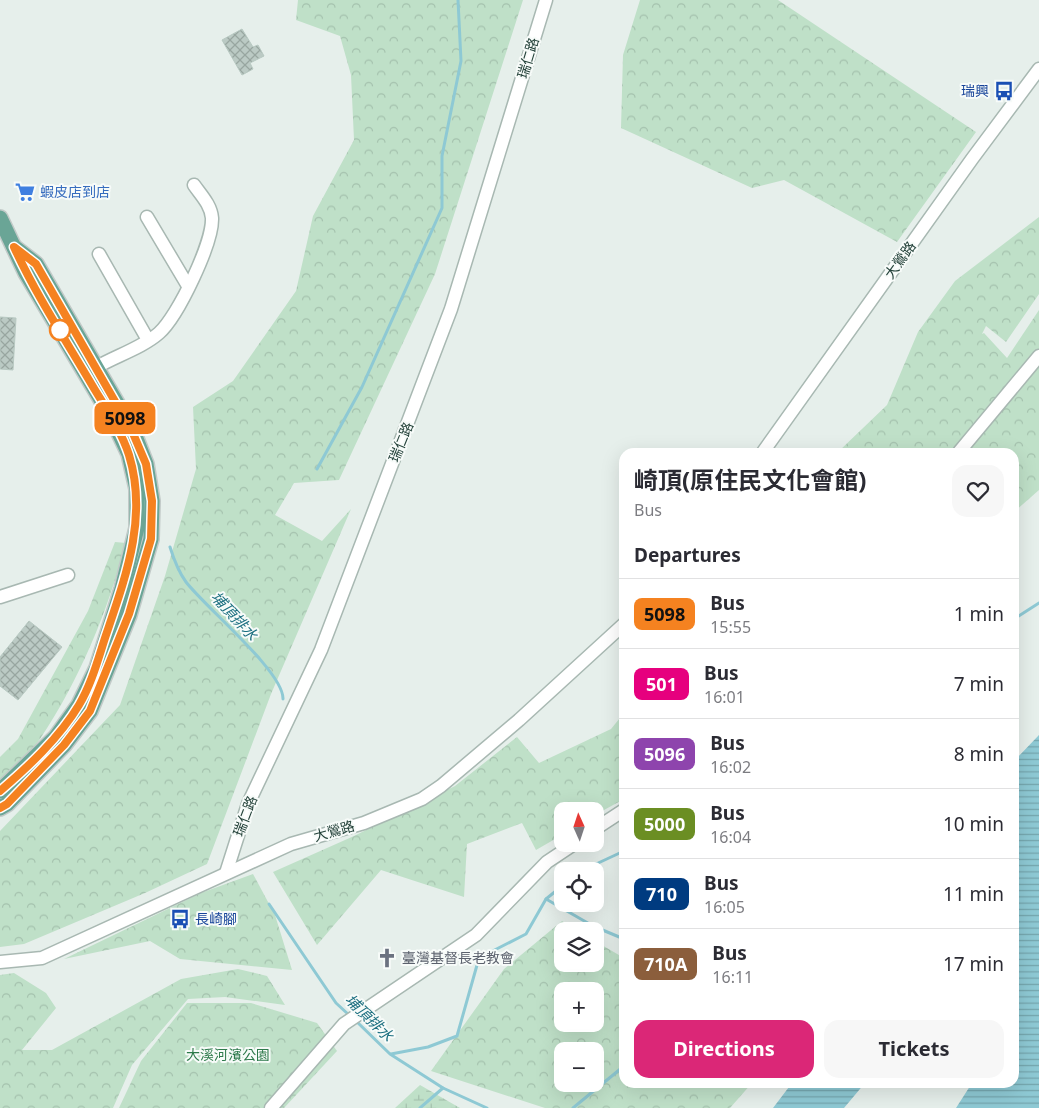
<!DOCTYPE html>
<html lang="en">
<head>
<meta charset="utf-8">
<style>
	:root { --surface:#fff; --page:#f7f7f7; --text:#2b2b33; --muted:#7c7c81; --line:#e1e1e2; --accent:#db2777 }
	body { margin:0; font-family:"Noto Sans","Noto Sans TC",sans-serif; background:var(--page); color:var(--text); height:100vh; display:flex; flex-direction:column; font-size:19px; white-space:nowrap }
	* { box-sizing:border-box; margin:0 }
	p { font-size:16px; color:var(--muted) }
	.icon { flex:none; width:28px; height:28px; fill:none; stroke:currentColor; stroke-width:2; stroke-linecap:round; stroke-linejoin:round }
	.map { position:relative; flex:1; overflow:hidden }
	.sheet { position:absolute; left:619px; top:448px; width:400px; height:640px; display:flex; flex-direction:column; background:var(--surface); border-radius:15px; box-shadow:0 5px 20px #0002 }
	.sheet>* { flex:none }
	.badge { padding:0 10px; border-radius:8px; font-size:18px; line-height:32px }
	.needle { width:32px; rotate:357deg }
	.buttons { position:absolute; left:554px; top:802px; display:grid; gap:10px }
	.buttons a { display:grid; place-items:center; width:50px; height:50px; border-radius:10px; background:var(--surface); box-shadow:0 5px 20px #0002; font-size:25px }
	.map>.badge { position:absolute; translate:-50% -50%; box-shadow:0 0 0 2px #fff }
	h2 { padding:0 15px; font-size:19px; line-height:45px }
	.round { display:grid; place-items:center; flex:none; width:52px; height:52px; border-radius:15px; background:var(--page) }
	.overview { display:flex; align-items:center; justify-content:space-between; height:85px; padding:0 15px }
	h1 { font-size:24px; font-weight:700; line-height:38px }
	.button { display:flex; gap:10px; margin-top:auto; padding:10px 15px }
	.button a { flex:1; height:58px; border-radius:15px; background:var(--accent); color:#fff; font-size:20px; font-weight:700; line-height:58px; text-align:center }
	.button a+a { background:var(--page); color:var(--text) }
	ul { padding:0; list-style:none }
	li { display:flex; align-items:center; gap:15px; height:70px; padding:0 15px; border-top:1px solid var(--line) }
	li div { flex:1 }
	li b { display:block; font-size:19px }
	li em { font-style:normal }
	li .badge { min-width:55px; font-weight:700; text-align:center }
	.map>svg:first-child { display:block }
</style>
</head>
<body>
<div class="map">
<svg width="1039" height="1108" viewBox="0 0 1039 1108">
	<defs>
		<pattern id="forest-crowns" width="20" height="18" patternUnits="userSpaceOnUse" patternTransform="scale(1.25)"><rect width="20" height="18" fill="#bfe0c8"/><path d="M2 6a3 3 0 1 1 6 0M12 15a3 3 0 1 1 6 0" fill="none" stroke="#a4c1ad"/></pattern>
		<pattern id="wetland-marsh" width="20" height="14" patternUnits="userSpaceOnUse" patternTransform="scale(1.25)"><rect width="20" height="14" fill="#bfe0c8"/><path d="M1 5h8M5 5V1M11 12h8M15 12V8" fill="none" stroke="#a4c1ad"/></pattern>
		<pattern id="water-rules" width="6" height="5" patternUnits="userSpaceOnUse" patternTransform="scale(1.25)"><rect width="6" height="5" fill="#8ec9d4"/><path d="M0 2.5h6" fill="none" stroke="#74a5ad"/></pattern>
		<pattern id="building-cross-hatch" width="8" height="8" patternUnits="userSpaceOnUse" patternTransform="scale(1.25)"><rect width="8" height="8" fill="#bbcac4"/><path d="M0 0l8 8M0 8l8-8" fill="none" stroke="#98a6a0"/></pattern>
	</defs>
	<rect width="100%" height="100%" fill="#e6efeb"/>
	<!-- forest -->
	<g fill="url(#forest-crowns)" fill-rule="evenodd">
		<path d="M298,0H523L435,274L339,480L294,483L275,515L322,541L351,509L271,694L207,864L145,893L24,944L0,947V831L120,705L165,576L196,469L193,407L233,381L296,291L313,216L354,140L351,75L340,36L296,20Z"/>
		<path d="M640,0H778L976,132L897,242L784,180L752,188L621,128L623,55Z"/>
		<path d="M1039,217V294L1006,342L986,326L982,334L984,333L1007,358L1039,310V490L1014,512V452H838L887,405L918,332L955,281Z"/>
		<path d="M115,542L126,543C107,613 80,679 40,739C30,754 13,767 0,781V757L18,739L88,611Z"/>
		<path d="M624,713V799L595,815V811H562V835L536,850L522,823L467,844L464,897L381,870L317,945L273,872L354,836L455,786L517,737L539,763L611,729Z"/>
		<path d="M253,874L275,915L292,970L180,959L150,941L64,959L201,893Z"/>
		<path d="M562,921L579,931H562V964H595V941L624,958V1082L752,1083L730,1108H545L431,1071L504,969ZM562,991H595V1024H562ZM562,1051H595V1084H562Z"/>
		<path d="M238,969L267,976L285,1005L225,997L188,999L132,1065L113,1108H0V975L14,973L46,993L56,1008L22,1050H52L181,979Z"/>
		<path d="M187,1003H251L317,1023L337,1051L284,1108H119L141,1061Z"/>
	</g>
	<!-- wetland -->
	<path fill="url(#wetland-marsh)" d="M420,1085L460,1108H395Z"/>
	<!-- water -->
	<g fill="url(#water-rules)">
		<path d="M1039,735V1108H956L972,1083L1014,1082V761Z"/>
		<path d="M792,1083V1082L865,1083L844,1108H773Z"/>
	</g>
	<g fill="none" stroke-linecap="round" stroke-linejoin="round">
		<!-- stream -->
		<g stroke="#8ec9d4" stroke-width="3">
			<path d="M317,469L362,387L442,208V156L461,61L458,0"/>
			<path d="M170,547C174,560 178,571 186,582C205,607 284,672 283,699"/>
			<path d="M1014,619L1039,603"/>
			<path d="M581,871L624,851"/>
			<path d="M546,899L593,926L624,939"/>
			<path d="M269,904L336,1003L349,1015"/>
			<path d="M356,1021L390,1054L443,1088L487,1108"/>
			<path d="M391,1054L428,1047L457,1036L479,958L526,934L546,899L562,886"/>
			<path d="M420,1108L443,1088"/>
			<path d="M573,1108L624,1066"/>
		</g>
	</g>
	<!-- building -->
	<g fill="url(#building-cross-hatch)" stroke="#b8c9c2">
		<path d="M242,29L253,47L258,45L264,56L250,63L253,69L242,75L222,40Z"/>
		<path d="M0,317L16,318L13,370L0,369Z"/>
		<path d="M29,621L62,647L18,700L0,686V657Z"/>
	</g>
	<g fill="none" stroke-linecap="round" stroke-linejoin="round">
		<defs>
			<g id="minor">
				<path d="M147,217L188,286"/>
				<path d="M99,254L148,340"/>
				<path d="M95,368C115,356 142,348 159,333C178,316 213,243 212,218C211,205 201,195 194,185"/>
				<path d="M763,452L972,159L1039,69"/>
				<path d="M959,452L1039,356"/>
				<path d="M0,597L68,575"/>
				<path d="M595,829L624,810"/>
				<path d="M226,873L248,804L321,650L451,309L546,0"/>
				<path d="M0,962L42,958L291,844L364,823L422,799L441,786L519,720L624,624"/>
				<path d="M271,1108L344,1024L476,935L547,862L574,844"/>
			</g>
			<g id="major">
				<path d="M0,218L26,273L112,418L129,454L137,489V528L122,589L97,668L79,705L56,737L0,791"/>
				<path d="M0,808L7,804L64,745L90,711L129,615L151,539L152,501L146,464L133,431L36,264L14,247"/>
			</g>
		</defs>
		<!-- minor casing -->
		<use href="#minor" stroke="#a8b8b2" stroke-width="15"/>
		<!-- major casing -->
		<use href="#major" stroke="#c2cac8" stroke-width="18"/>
		<!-- minor -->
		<use href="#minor" stroke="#fff" stroke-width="12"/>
		<!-- major -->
		<use href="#major" stroke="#6aa596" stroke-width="15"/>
	</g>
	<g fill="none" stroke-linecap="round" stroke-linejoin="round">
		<defs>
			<path id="line" d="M0,791C29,766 59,738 79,705C92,683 98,659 106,635C126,576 148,517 129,455C121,430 105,407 92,385C65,339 36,295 14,247L36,264L132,431L146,464L152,501L151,539L129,614L90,711L64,745L7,804L0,808"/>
		</defs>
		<!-- line casing -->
		<use href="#line" stroke="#fff" stroke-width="11"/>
		<!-- line -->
		<use href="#line" stroke="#f58220" stroke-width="8"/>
	</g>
	<!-- icons -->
	<defs>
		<symbol id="bus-bare" viewBox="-9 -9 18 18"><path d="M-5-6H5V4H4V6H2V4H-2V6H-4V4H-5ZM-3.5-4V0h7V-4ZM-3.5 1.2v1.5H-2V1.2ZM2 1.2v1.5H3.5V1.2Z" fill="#1a4fb4" stroke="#f7fbf9" stroke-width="2.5" paint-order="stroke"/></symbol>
		<symbol id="supermarket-bare" viewBox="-9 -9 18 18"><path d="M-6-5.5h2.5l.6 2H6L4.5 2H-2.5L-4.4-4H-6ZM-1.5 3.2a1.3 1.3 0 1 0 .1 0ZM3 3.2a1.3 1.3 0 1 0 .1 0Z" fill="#3f7fe0" stroke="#f7fbf9" stroke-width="2.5" paint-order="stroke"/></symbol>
		<symbol id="church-bare" viewBox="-9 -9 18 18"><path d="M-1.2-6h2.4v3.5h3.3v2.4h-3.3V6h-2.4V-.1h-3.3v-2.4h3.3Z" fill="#6b7280" stroke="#f7fbf9" stroke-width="2.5" paint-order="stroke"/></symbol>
	</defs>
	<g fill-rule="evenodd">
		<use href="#bus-bare" x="990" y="77" width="28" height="28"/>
		<use href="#supermarket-bare" x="11" y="178" width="28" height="28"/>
		<use href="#bus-bare" x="166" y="905" width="28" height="28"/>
		<use href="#church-bare" x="373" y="944" width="28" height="28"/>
	</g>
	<!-- markers -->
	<circle fill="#fff" stroke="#f58220" stroke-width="2.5" cx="60" cy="330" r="10"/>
	<g text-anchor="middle" stroke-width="4" stroke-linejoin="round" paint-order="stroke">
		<!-- street labels -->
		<g font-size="14" fill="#24423a" stroke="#f7fbf9">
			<text transform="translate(528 58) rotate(-73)" y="5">瑞仁路</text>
			<text transform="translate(900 260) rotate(-54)" y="5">大鶯路</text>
			<text transform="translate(401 442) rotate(-68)" y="5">瑞仁路</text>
			<text transform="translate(245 816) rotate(-69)" y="5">瑞仁路</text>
			<text transform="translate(334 831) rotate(-16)" y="5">大鶯路</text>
		</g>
		<!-- transit labels -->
		<g font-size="14" fill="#164399" stroke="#f7fbf9" text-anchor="end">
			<text x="989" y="96">瑞興</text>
			<text x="195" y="924" text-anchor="start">長崎腳</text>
		</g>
		<!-- shop labels -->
		<g font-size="14" fill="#366cbe" stroke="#f7fbf9" text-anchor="start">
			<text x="40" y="197">蝦皮店到店</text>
		</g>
		<!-- worship labels -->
		<g font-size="14" fill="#5b616d" stroke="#f7fbf9" text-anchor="start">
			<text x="402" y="963">臺灣基督長老教會</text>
		</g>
		<!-- park labels -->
		<g font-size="14" fill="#2d7a4b" stroke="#f7fbf9">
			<text x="228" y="1060">大溪河濱公園</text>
		</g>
		<!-- water labels -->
		<g font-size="15" font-style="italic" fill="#1c6f80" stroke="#f7fbf9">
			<text transform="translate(234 616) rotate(47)" y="5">埔頂排水</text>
			<text transform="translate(369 1018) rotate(44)" y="5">埔頂排水</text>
		</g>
	</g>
</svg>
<div class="buttons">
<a><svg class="needle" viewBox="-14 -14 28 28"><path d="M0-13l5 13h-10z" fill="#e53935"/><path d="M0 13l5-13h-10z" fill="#7c7c81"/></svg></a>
<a><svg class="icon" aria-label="locate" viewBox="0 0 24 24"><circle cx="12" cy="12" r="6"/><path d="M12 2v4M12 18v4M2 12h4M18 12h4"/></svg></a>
<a><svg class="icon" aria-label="layers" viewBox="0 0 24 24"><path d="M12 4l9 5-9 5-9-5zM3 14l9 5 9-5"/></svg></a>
<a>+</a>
<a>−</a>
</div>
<b class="badge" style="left:125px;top:418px;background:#f58220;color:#111">5098</b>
<section class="sheet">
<div class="overview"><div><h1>崎頂(原住民文化會館)</h1><p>Bus</p></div><a class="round"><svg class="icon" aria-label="heart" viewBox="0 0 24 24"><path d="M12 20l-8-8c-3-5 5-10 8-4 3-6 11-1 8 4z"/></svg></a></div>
<h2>Departures</h2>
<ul>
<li><span class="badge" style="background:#f58220;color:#111">5098</span><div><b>Bus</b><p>15:55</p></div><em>1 min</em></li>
<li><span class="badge" style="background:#e6007e;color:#fff">501</span><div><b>Bus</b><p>16:01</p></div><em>7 min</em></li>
<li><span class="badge" style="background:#8e44ad;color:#fff">5096</span><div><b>Bus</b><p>16:02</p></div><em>8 min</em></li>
<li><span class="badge" style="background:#6b8e23;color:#fff">5000</span><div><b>Bus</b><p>16:04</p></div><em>10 min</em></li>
<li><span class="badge" style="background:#003b80;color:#fff">710</span><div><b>Bus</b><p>16:05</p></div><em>11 min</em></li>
<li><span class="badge" style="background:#8b5e3c;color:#fff">710A</span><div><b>Bus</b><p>16:11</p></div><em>17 min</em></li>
</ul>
<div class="button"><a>Directions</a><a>Tickets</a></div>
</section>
</div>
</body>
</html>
